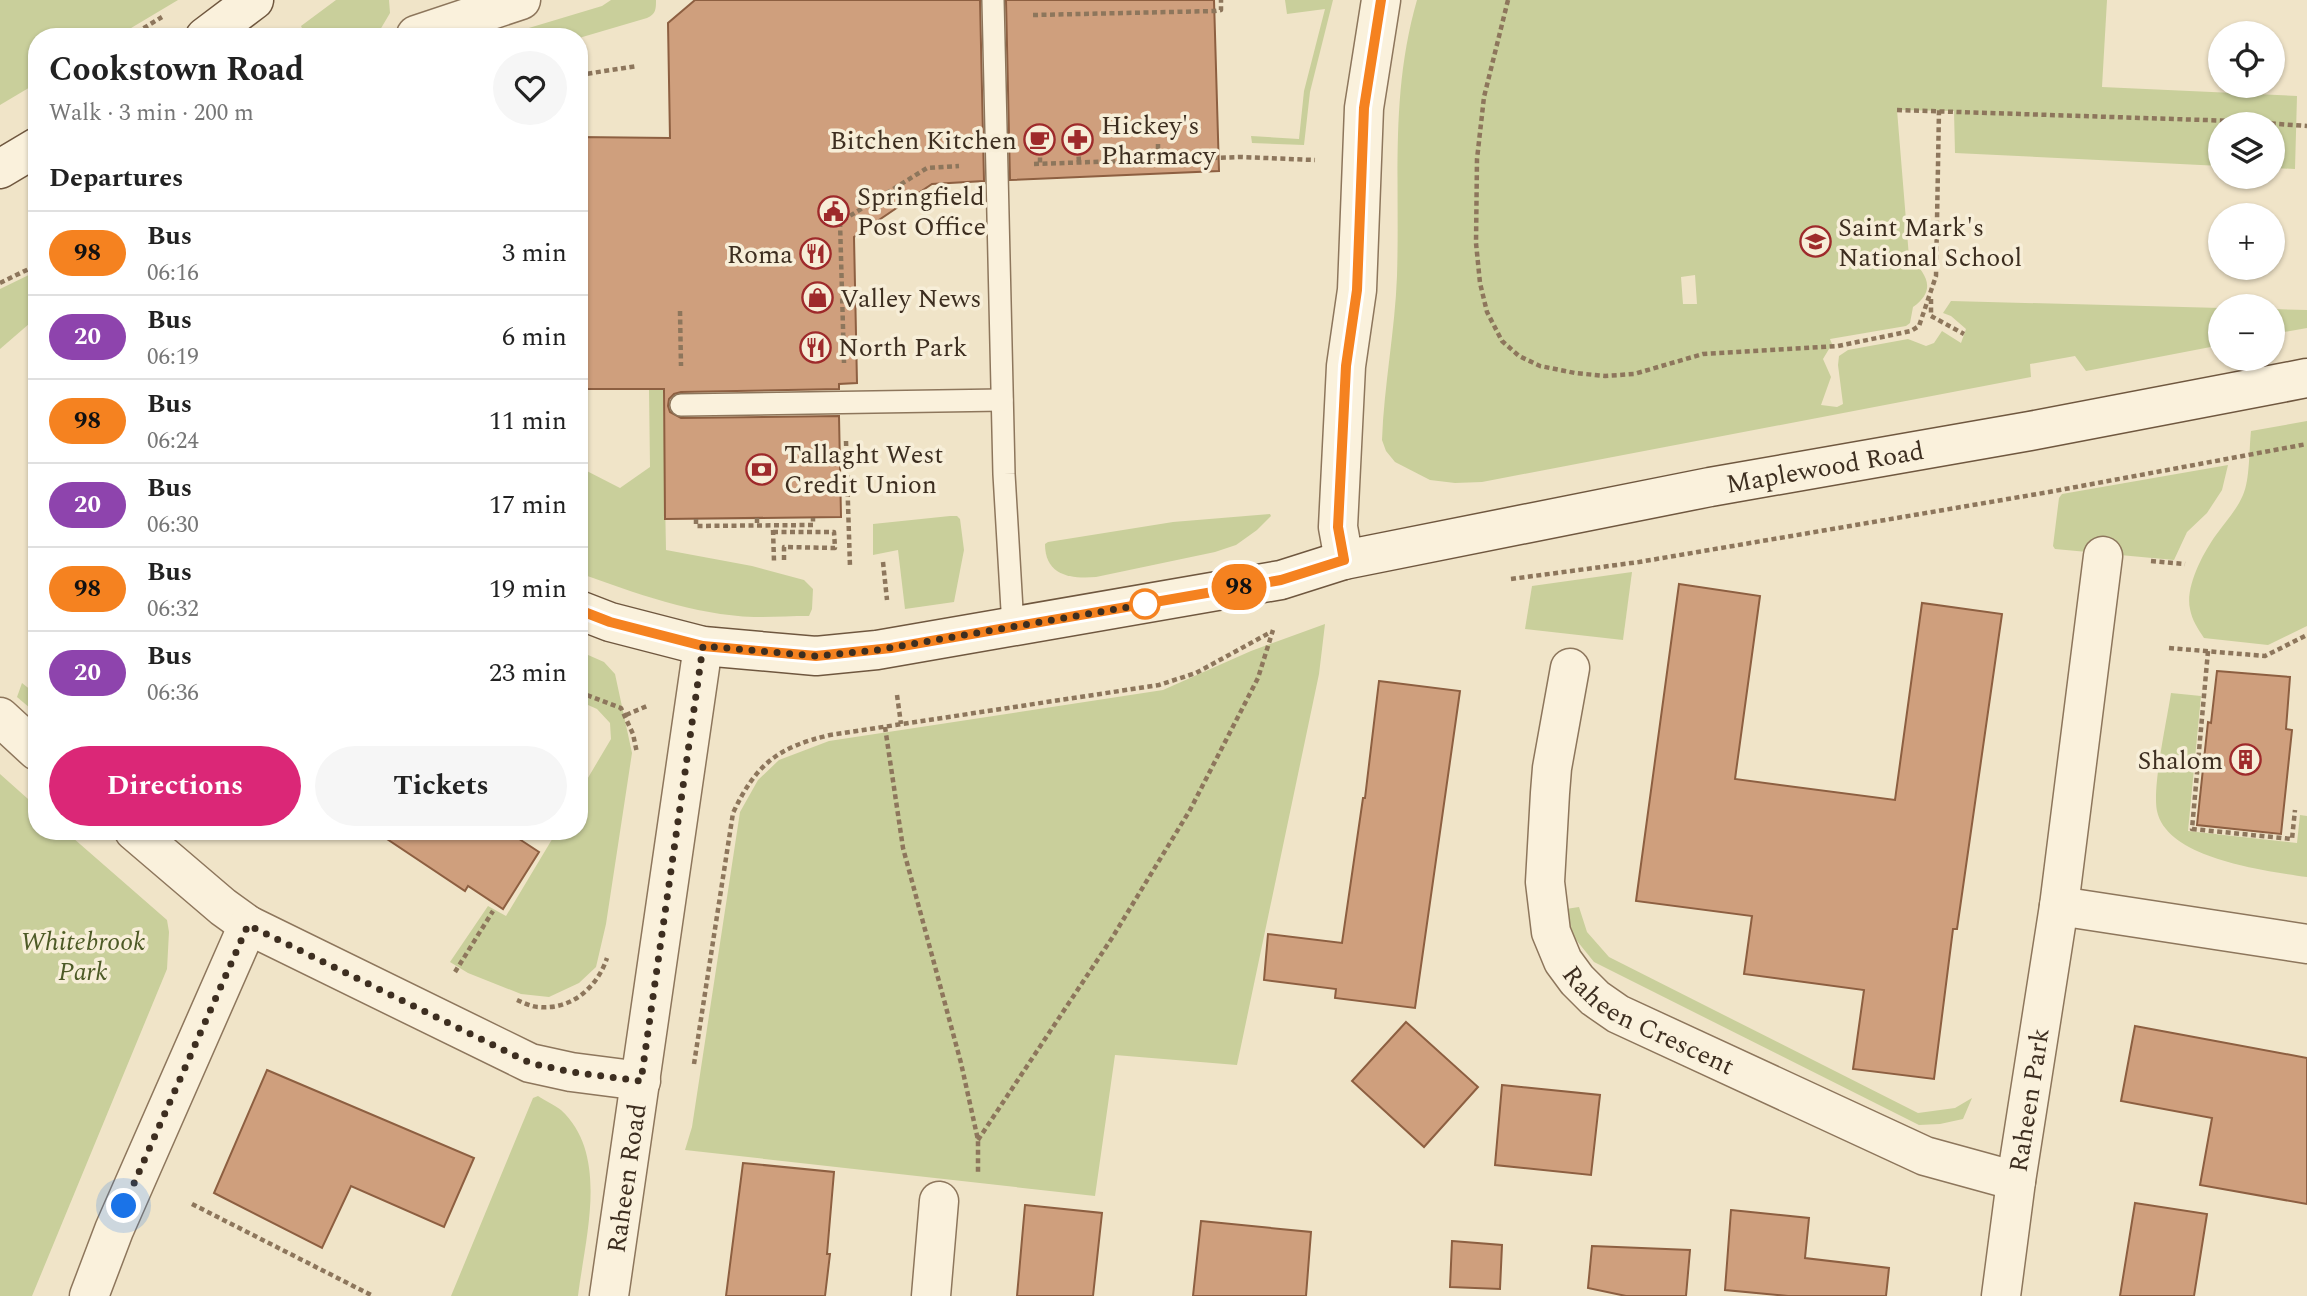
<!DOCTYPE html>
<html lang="en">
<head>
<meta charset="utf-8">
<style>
	:root { --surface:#fff; --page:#f6f6f6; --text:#222; --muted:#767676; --line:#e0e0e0; --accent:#db2777 }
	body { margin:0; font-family:Spectral,serif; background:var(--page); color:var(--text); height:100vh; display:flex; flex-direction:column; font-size:26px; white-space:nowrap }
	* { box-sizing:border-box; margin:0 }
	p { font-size:23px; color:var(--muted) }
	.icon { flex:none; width:38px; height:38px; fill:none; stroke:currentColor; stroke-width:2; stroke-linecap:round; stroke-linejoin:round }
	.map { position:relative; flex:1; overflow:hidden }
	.details { position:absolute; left:28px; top:28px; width:560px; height:812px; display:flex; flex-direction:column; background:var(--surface); border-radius:28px; box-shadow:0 2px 5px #0004 }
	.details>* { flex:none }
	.badge { padding:0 14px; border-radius:23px; font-size:24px; line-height:46px }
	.tools { position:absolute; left:2208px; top:21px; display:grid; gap:14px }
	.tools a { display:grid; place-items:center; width:77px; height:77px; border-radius:50%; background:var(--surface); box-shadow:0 2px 5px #0004; font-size:35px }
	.you { position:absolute; width:35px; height:35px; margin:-18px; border:5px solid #fff; border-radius:50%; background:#1a73e8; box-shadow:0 0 0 10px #1a73e833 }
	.map>.badge { position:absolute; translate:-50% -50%; box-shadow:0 0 0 4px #fff }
	h2 { padding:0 21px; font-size:26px; line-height:63px }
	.round { display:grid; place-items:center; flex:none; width:74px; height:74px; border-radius:37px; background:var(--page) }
	.head { display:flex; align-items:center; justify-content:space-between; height:119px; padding:0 21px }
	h1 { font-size:33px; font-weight:700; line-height:52px }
	.primary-button { display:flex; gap:14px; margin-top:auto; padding:14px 21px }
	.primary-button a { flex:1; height:80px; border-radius:42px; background:var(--accent); color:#fff; font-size:28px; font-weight:700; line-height:80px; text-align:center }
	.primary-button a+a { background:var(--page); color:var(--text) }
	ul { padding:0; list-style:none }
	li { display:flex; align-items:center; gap:21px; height:84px; padding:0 21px; border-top:2px solid var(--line) }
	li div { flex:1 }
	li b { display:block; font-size:26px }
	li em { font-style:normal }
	li .badge { min-width:77px; font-weight:700; text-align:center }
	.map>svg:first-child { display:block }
</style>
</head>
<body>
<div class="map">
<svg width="2307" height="1296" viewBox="0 0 2307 1296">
	<rect width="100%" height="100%" fill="#f0e4c8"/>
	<!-- green -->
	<g fill="#c9cf9b" fill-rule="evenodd">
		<path d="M0,0H178L116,37H37V83L0,105Z"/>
		<path d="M336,0H389L390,13L380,30L383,37H306L301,26Z"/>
		<path d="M611,0H656C656,9 656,14 647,18L579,38L499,37L602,6Z"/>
		<path d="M1285,0H1333L1310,92L1304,145L1252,143L1251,136L1299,139L1304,91L1325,9L1287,14Z"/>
		<path d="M1417,0H2107L2102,87L2297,96L2295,169L2273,168V124H2221V166L1955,153L1954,111L1897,110L1909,257C1927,274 1937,290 1913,307L1910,323L1906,326L1830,339L1832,344L1823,359L1831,377L1821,405L1837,407L1843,404L1838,365L1839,356L1848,350L1908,339L1926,346L1934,343L1942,331L1961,343L1966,329L1951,316L1943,313L1951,301L2221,308V345L2086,371L2075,356L2030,364L2031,377L1482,482L1455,483L1430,480L1395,462L1386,451L1382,440C1384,385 1395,331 1397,276C1400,180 1390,94 1417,0ZM1695,275L1697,304H1683L1681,277Z"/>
		<path d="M37,271V317L0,349V289Z"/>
		<path d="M2273,309L2307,310V328L2273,334Z"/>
		<path d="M649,389H663L666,550L752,566L804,580L813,589L812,609L809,616C790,616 772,617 754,617C694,615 635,593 579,573V467L620,488L650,467Z"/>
		<path d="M2307,421V626L2268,645L2204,638C2198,629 2192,620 2190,609C2185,587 2203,553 2216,535C2226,521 2236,511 2243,495C2250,480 2249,449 2251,431Z"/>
		<path d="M2228,465L2222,490L2207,513L2187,532L2174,560L2055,549L2053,546L2059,498L2062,494Z"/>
		<path d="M1270,514L1271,516L1257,530L1236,545L1215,552L1096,577C1071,579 1045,576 1045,544L1048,542L1173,522Z"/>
		<path d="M950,516H957L960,519L964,550L954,602L905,609L898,550L873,555V524Z"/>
		<path d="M1632,572L1623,640L1525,629L1532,586Z"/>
		<path d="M1325,624L1319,674L1237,1065L1115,1055L1095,1196L685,1150L692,1127L740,812L758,780L779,760L829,741L1163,690L1251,651Z"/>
		<path d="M579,651L604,662L615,674L632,753L606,924L596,967L579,983L549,997L521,994L468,973L450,962L488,906L506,916L557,831H579V793L611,739L610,723L597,709L579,701Z"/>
		<path d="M22,683L37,695V714L17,697Z"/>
		<path d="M2171,693L2201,696L2188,831L2297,843L2300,815L2307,816V877C2266,871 2167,859 2157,811C2152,787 2167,720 2171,693Z"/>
		<path d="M0,774L37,807V831H65L167,920L169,932L167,969L32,1296H0Z"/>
		<path d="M1579,907L1587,932L1609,957L1918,1113L1955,1108L1972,1098L1963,1119L1940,1124L1919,1125L1594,962L1573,936L1566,909Z"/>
		<path d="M538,1096C545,1101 555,1105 561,1110C610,1155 585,1238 578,1296H451L533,1098Z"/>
	</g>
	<!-- building -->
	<g fill="#cf9f7d" stroke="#8d5f41" stroke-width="2">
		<path d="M695,0H980L984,181L932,184L854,237L857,383L839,384V389L681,392L674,394L669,399L668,406L670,412L681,418L839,416L841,517L665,519L664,389H579V137L670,138L668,23Z"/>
		<path d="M1006,0H1214L1219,171L1010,180Z"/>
		<path d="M1679,584L1760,596L1735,779L1895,800L1922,603L2002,614L1957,929H1953L1934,1079L1853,1069L1864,990L1744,974L1752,916L1636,901Z"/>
		<path d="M2217,671L2290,677L2286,729L2292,730L2281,834L2197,825L2208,722L2211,723Z"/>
		<path d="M1379,681L1460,691L1415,1008L1335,998L1336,989L1264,980L1268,934L1342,943L1363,798H1365Z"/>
		<path d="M375,831H507L539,852L503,909L468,886L465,891Z"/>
		<path d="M1406,1022L1478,1087L1424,1147L1352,1081Z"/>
		<path d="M2135,1026L2307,1058V1204L2200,1185L2212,1118L2121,1101Z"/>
		<path d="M267,1070L474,1158L444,1227L351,1186L322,1248L214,1193Z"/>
		<path d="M1502,1085L1600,1095L1591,1175L1495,1165Z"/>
		<path d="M743,1163L834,1172L827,1254H830L825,1296H726Z"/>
		<path d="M2135,1203L2207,1214L2194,1296H2120Z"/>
		<path d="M1025,1205L1102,1213L1093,1296H1017Z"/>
		<path d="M1731,1210L1809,1218L1805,1258L1889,1268L1886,1296H1788L1725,1290Z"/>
		<path d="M1201,1221L1311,1232L1306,1296H1193Z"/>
		<path d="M1452,1241L1502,1245L1500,1289L1450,1287Z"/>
		<path d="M1592,1246L1690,1250L1686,1296H1626L1588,1288Z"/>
	</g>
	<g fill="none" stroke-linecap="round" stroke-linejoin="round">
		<defs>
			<g id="lane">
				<path d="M993,0L1004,474L1013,627"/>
				<path d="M681,405L1002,400"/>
			</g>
			<g id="street">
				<path d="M416,35L521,0"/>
				<path d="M1344,560L1338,527L1346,366L1357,290L1364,108L1381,0"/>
				<path id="s1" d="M1570,668L1552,768L1550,793L1545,882L1551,932L1563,961L1577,980L1595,998L1618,1014L1925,1156L2016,1181"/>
				<path d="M0,717L37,751"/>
				<path d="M134,831L223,907L248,925L530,1063L571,1072L641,1081"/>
				<path d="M2059,906L2307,944"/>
				<path d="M89,1296L114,1230L248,925"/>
				<path id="s2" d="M609,1296L703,646"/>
				<path d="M931,1296L939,1201"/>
				<path id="s3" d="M2001,1296L2016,1181L2059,906L2103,556"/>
			</g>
			<g id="secondary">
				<path d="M205,37L254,0"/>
				<path d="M0,169L37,147"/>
				<path id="s4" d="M579,610L610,622L703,646L816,656L877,650L1281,580L1344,560L1710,487L2030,431L2307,378"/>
			</g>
		</defs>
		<!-- lane casing -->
		<use href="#lane" stroke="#8d765c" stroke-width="24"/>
		<!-- street casing -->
		<use href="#street" stroke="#8d765c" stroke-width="41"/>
		<!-- secondary casing -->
		<use href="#secondary" stroke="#6f573f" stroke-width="41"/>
		<!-- path -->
		<g stroke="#8d765c" stroke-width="4.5" stroke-dasharray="5 3.5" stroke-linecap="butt">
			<path d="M1508,0L1484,97L1477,159L1476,243L1480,283L1487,312L1502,341L1519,356L1540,366L1575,373L1605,376L1634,374L1703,354L1838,346L1911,331L1919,326L1936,276L1939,110"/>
			<path d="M1033,15L1215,11L1221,10V0"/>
			<path d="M129,37L162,17"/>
			<path d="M579,75L637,66"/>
			<path d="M1897,110L2235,121L2307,126"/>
			<path d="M1158,144V160"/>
			<path d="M1078,148L1079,162"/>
			<path d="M1040,149V164"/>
			<path d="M1034,164L1241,157L1315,160"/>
			<path d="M0,283L37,265"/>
			<path d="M1931,299V316L1964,334"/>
			<path d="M680,311L681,366"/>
			<path d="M844,363L840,222L927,168L959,166"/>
			<path d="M846,441L850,567"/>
			<path d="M757,518V526"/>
			<path d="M696,519V526L813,525V518"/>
			<path d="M773,530L774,561"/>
			<path d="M773,532H834L835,548L784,547V562"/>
			<path d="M2151,561L2185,564"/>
			<path d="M883,562L887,600"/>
			<path d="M1511,579L1639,562L2049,492L2307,444"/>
			<path d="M2169,648L2265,656L2307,635"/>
			<path d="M2208,651L2192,829L2292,839L2295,810"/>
			<path d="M579,692L621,708L633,734L637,753"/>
			<path d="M897,695L901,724"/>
			<path d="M626,715L647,706"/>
			<path d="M885,727L903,848L961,1063L978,1140V1173"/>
			<path d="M455,972L493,911"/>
			<path d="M517,1000C524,1003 532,1007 539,1007C571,1010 597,988 607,958"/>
			<path d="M694,1064L733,813C756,764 778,747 830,735L1159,685L1196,673L1271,632"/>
			<path d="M978,1140L1112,938L1190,810L1258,678L1273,630"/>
			<path d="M192,1204L373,1296"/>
		</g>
		<!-- lane -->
		<use href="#lane" stroke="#faf1dc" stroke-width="21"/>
		<!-- street -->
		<use href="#street" stroke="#faf1dc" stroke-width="38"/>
		<!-- secondary -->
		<use href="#secondary" stroke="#faf1dc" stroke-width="38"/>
	</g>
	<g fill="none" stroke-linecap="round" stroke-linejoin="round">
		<defs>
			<path id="line" d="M579,610L610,622L703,646L816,656L891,648L1281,580L1344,560L1338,527L1346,366L1357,290L1364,108L1381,0"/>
		</defs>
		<!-- line casing -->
		<use href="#line" stroke="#fff" stroke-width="16"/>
		<!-- line -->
		<use href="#line" stroke="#f58220" stroke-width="10"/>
		<!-- walk -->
		<path stroke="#3d2e20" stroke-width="7" stroke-dasharray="0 12.6" d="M124,1206L248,925L530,1063L571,1072L641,1081L703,646L816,656L877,650L1152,603L1145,604"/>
	</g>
	<!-- icons -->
	<defs>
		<symbol id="cafe-ring" viewBox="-11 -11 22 22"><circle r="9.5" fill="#f7eed8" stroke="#9e2a2b" stroke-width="1.5"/><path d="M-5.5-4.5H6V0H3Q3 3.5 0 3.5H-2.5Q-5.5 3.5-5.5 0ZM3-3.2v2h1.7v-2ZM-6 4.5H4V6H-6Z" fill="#9e2a2b"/></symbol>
		<symbol id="pharmacy-ring" viewBox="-11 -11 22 22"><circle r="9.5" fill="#f7eed8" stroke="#9e2a2b" stroke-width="1.5"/><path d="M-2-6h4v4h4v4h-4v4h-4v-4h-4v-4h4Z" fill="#9e2a2b"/></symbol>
		<symbol id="civic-ring" viewBox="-11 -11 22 22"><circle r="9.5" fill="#f7eed8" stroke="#9e2a2b" stroke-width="1.5"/><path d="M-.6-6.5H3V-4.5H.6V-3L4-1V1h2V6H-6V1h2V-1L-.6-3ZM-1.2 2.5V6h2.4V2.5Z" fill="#9e2a2b"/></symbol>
		<symbol id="school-ring" viewBox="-11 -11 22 22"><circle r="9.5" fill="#f7eed8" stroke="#9e2a2b" stroke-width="1.5"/><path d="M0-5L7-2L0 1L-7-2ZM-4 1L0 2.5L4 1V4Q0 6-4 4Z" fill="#9e2a2b"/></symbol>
		<symbol id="restaurant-ring" viewBox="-11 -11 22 22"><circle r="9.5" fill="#f7eed8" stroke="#9e2a2b" stroke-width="1.5"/><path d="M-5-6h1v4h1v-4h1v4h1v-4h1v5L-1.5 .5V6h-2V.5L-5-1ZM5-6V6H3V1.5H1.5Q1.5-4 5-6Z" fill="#9e2a2b"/></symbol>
		<symbol id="shop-ring" viewBox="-11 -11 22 22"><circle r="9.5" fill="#f7eed8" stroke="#9e2a2b" stroke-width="1.5"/><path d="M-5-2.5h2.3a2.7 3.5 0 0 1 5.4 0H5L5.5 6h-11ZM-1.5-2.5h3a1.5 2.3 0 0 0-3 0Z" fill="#9e2a2b"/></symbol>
		<symbol id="bank-ring" viewBox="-11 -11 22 22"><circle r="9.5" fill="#f7eed8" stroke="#9e2a2b" stroke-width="1.5"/><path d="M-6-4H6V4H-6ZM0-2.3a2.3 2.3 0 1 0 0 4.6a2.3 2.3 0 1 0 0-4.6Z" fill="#9e2a2b"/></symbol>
		<symbol id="building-ring" viewBox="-11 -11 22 22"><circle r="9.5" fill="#f7eed8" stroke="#9e2a2b" stroke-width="1.5"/><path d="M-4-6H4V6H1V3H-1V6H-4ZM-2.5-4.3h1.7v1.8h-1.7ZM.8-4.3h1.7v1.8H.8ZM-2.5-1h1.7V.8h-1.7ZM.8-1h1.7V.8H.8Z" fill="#9e2a2b"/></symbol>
	</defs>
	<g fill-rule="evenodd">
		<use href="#cafe-ring" x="1022" y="122" width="35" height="35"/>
		<use href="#pharmacy-ring" x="1060" y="122" width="35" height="35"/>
		<use href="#civic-ring" x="816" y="194" width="35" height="35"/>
		<use href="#school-ring" x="1798" y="224" width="35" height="35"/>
		<use href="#restaurant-ring" x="798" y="236" width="35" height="35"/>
		<use href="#shop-ring" x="800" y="280" width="35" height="35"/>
		<use href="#restaurant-ring" x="798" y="330" width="35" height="35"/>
		<use href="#bank-ring" x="744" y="452" width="35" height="35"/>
		<use href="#building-ring" x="2228" y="742" width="35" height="35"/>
	</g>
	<!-- markers -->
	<circle fill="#fff" stroke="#f58220" stroke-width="3.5" cx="1145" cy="604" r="14"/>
	<g text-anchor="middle" stroke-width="7" stroke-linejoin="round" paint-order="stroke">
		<!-- poi labels -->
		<g font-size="26" fill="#3d2e20" stroke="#f7eed8" text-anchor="start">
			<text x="1101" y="134">Hickey's<tspan x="1101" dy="30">Pharmacy</tspan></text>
			<text x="1017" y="149" text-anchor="end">Bitchen Kitchen</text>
			<text x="857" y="205">Springfield<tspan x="857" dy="30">Post Office</tspan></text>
			<text x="1838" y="236">Saint Mark's<tspan x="1838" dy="30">National School</tspan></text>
			<text x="793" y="263" text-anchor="end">Roma</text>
			<text x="840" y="307">Valley News</text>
			<text x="838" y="356">North Park</text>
			<text x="784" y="463">Tallaght West<tspan x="784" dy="30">Credit Union</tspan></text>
			<text x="2223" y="769" text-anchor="end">Shalom</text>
		</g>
		<!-- street labels -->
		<g font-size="26" fill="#3d2e20" stroke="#f7eed8">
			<text dy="9" stroke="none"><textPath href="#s4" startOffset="1270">Maplewood Road</textPath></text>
			<text dy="9" stroke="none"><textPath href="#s1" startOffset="404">Raheen Crescent</textPath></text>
			<text dy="9" stroke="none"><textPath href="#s3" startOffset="198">Raheen Park</textPath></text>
			<text dy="9" stroke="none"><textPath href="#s2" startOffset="119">Raheen Road</textPath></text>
		</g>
		<!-- park labels -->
		<g font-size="26" font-style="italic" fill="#4d5a26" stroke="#f7eed8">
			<text x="83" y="950">Whitebrook<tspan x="83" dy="30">Park</tspan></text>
		</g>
	</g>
</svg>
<div class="tools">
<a><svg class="icon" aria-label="locate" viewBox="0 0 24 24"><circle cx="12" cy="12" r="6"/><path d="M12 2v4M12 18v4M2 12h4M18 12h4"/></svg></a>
<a><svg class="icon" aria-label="layers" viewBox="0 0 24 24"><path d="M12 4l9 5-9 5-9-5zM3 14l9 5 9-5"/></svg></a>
<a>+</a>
<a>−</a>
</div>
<div class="you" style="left:124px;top:1206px"></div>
<b class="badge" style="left:1239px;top:587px;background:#f58220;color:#111">98</b>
<section class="details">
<div class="head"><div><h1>Cookstown Road</h1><p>Walk · 3 min · 200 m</p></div><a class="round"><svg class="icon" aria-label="heart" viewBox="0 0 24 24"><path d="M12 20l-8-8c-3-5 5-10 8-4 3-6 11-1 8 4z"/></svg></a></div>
<h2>Departures</h2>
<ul>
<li><span class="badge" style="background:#f58220;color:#111">98</span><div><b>Bus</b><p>06:16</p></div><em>3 min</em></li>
<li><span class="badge" style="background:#8e44ad;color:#fff">20</span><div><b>Bus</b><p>06:19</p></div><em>6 min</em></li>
<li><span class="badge" style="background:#f58220;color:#111">98</span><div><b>Bus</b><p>06:24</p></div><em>11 min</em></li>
<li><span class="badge" style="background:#8e44ad;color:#fff">20</span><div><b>Bus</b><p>06:30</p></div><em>17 min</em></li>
<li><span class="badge" style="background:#f58220;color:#111">98</span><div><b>Bus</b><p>06:32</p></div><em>19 min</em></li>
<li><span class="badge" style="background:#8e44ad;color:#fff">20</span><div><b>Bus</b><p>06:36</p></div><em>23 min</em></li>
</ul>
<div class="primary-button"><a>Directions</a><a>Tickets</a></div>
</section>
</div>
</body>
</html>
